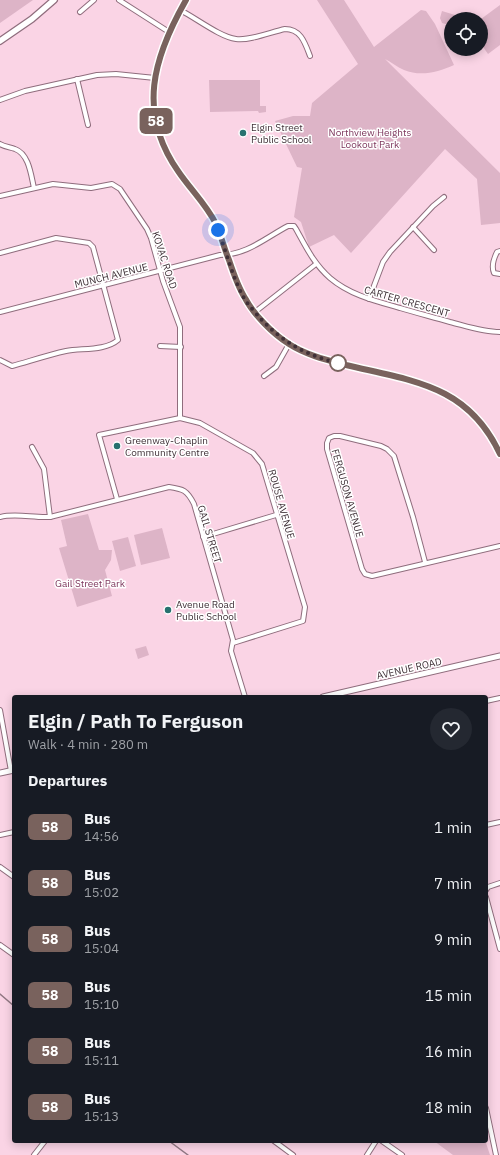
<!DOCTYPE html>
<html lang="en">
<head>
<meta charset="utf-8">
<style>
	:root { --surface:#171b24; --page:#242831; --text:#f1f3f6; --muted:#9ea1a6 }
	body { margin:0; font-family:"IBM Plex Sans",sans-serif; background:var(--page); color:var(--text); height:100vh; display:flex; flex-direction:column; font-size:15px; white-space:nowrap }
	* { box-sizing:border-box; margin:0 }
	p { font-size:13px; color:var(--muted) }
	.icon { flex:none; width:22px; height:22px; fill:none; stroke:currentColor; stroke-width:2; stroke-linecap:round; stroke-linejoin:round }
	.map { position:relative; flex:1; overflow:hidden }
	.drawer { position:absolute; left:12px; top:695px; width:476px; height:448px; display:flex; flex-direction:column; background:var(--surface); border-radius:4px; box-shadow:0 2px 10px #0003 }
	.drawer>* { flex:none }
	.badge { padding:0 8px; border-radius:6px; font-size:14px; line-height:26px }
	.controls { position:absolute; left:444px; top:12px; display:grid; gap:8px }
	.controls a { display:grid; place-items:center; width:44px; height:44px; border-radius:50%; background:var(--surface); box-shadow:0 2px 10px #0003; font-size:20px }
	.you { position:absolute; width:20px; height:20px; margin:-10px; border:3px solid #fff; border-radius:50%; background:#1a73e8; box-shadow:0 0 0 6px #1a73e833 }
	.map>.badge { position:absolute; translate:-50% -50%; box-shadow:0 0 0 2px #fff }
	h2 { padding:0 16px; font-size:15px; line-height:36px }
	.round { display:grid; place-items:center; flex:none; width:42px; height:42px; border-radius:21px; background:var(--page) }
	.headline { display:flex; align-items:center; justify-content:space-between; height:68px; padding:0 16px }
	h1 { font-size:19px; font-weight:700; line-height:30px }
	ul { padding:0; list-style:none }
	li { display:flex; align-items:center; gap:12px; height:56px; padding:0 16px }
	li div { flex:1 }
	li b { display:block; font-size:15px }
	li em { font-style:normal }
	li .badge { min-width:44px; font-weight:700; text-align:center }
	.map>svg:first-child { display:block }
</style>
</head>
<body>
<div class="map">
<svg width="500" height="1155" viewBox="0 0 500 1155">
	<rect width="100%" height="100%" fill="#fad4e5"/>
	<!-- green -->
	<g fill="#ddb4c7">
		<path d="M0,0H33L0,23Z"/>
		<path d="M317,0H344L374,47L421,10L426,11L435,24L454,65C438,72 421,77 404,70C397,67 391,62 385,59L500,173V223L481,225L477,179L445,149L351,253L334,235L309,247L301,222L294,217L302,168L297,167L275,121L293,116H310L312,103L358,64Z"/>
		<path d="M500,5V45L488,54L481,44V19Z"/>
		<path d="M442,11L455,15L449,25L442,23L440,18Z"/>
		<path d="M209,80H260V106H266V112L259,113L258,111L210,112Z"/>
		<path d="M88,514L99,550H112L111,560L105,570L112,596L77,607L59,548L67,546L61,520Z"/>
		<path d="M162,528L170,558L141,565L134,535Z"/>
		<path d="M128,537L136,566L120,571L112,541Z"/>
		<path d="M146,646L149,655L138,659L135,649Z"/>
		<path d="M434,1141H482L486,1143L490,1155H453Z"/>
	</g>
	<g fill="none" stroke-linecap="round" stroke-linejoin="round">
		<defs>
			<g id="minor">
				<path d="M119,0L169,32"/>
				<path d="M180,10C196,18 220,37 236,39C250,41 271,32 285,29C301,29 305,43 310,56"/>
				<path d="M80,12L94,0"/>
				<path d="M77,79L88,125"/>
				<path d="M0,100L25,91L97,75L116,74L155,78"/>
				<path d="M0,144C5,147 10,147 15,149C29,154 31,175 34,188"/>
				<path d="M0,196L53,184L91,188L112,184L120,189L147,229L151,238L163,281L180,327V418"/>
				<path d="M413,227L434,250"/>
				<path d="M500,251L497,252C494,258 491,266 494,273L500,274"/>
				<path d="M0,253L56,238L89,243L93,247L118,340C105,351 82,348 66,351C48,355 30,361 12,366L0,360"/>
				<path d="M369,299L383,262L390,252L433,206L444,197"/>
				<path d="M0,312L220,255C247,255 265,238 288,226H294L296,229C306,247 314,264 330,278C350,295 375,301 400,308C416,313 433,317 450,322C466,326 483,332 500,332"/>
				<path d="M255,312L316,264"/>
				<path d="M160,346L181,347"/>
				<path d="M264,376L276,367L289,344"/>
				<path d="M32,447L44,469L50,517"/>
				<path d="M117,499L99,435L180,418L200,423L253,453L262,464L305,607L303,621L233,643"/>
				<path d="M0,517C16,513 33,518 50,517L169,487C183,489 187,490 194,504L233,640L231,651L245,697"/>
				<path d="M203,537L276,515"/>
				<path d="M425,562L413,517L394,456L387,449L381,446L340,436H334L329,438L327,443V449L362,569L365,574L372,576L500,546"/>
				<path d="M486,701L500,698"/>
				<path d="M0,710L11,771"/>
				<path d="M486,825L500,822"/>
				<path d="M0,835L14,832"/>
				<path d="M0,867L14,877"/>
				<path d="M486,890L488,887L500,883"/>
				<path d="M486,897L500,949"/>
				<path d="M0,945L14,955"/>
				<path d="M486,1108L496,1155"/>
				<path d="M274,1141L293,1155"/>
				<path d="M382,1141L402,1155"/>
				<path d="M34,1155L45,1141"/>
				<path d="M367,1155L376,1141"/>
			</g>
			<g id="tertiary">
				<path d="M186,0C153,58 137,112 178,171C190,189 206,204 216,224C221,235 224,248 229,260C233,272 238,287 244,298C254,315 273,334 289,344C306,355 327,360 346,365C413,382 467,384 500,454"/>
				<path d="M323,697L500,656"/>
				<path d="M0,773L14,770"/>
			</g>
			<path id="secondary" d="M0,41L32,19L54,0"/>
		</defs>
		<!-- minor casing -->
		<use href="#minor" stroke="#8f6d7d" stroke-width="6"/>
		<!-- tertiary casing -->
		<use href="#tertiary" stroke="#8f6d7d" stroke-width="7"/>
		<!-- secondary casing -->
		<use href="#secondary" stroke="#8f6d7d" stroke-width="8"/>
		<!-- minor -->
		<use href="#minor" stroke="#fff" stroke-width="4"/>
		<!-- tertiary -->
		<use href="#tertiary" stroke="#fff" stroke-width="5"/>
		<!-- secondary -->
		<use href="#secondary" stroke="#fff" stroke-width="5.5"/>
		<!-- rail -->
		<g stroke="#917783" stroke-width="1.5">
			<path d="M0,994L14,1006"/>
			<path d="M169,1141L188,1155"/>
		</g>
	</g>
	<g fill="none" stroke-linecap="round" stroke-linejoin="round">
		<defs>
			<path id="line" d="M186,0C153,58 137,112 178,171C190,189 206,204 216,224C221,235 224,248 229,260C233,272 238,287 245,298C254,315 273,334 289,344C306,355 327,360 346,365C413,381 468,385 500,454"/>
		</defs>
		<!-- line casing -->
		<use href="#line" stroke="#fff" stroke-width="9"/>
		<!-- line -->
		<use href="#line" stroke="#79625d" stroke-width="6"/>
		<!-- walk -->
		<path stroke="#3f3037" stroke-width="4" stroke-dasharray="0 7.2" d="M218,230C226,251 233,279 244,298C248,305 255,312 260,318C281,341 307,356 338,363"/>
	</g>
	<!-- markers -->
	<g fill="#27716f" stroke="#fff" stroke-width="1.5">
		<circle cx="243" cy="133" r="4"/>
		<circle cx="117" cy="446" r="4"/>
		<circle cx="168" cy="610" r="4"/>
	</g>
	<circle fill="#fff" stroke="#79625d" stroke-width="2" cx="338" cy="363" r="8"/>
	<g text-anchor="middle" stroke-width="3" stroke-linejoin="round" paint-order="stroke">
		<!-- poi labels -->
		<g font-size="10" fill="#3f3037" stroke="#fff" text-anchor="start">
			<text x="251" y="131">Elgin Street<tspan x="251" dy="12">Public School</tspan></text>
			<text x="125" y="444">Greenway-Chaplin<tspan x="125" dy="12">Community Centre</tspan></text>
			<text x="176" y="608">Avenue Road<tspan x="176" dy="12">Public School</tspan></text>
		</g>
		<!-- park labels -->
		<g font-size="10" fill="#7d365c" stroke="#fff">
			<text x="370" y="136">Northview Heights<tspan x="370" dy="12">Lookout Park</tspan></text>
			<text x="90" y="587">Gail Street Park</text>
		</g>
		<!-- street labels -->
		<g font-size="10" fill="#3f3037" stroke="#fff">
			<text transform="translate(165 260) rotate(72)" y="4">KOVAC ROAD</text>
			<text transform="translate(111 275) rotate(-14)" y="4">MUNCH AVENUE</text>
			<text transform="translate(407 301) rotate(16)" y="4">CARTER CRESCENT</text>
			<text transform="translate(348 493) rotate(74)" y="4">FERGUSON AVENUE</text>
			<text transform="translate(282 504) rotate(74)" y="4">ROUSE AVENUE</text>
			<text transform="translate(210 534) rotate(73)" y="4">GAIL STREET</text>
			<text transform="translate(409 668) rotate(-13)" y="4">AVENUE ROAD</text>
		</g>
	</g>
</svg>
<div class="controls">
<a><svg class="icon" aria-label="locate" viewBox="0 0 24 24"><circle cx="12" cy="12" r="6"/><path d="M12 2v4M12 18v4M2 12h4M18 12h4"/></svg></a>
</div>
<div class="you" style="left:218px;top:230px"></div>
<b class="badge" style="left:156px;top:121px;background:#79625d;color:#fff">58</b>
<section class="drawer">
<div class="headline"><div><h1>Elgin / Path To Ferguson</h1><p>Walk · 4 min · 280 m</p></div><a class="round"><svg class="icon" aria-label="heart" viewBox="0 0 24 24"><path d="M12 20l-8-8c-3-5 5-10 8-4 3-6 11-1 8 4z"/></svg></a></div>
<h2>Departures</h2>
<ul>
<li><span class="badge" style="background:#79625d;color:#fff">58</span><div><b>Bus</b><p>14:56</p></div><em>1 min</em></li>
<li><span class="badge" style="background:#79625d;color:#fff">58</span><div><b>Bus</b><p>15:02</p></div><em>7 min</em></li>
<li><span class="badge" style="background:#79625d;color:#fff">58</span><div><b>Bus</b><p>15:04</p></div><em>9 min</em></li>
<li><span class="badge" style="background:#79625d;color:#fff">58</span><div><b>Bus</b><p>15:10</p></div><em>15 min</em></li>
<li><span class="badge" style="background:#79625d;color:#fff">58</span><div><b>Bus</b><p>15:11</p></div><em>16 min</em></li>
<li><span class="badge" style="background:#79625d;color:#fff">58</span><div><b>Bus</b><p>15:13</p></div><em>18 min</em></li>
</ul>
</section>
</div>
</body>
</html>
